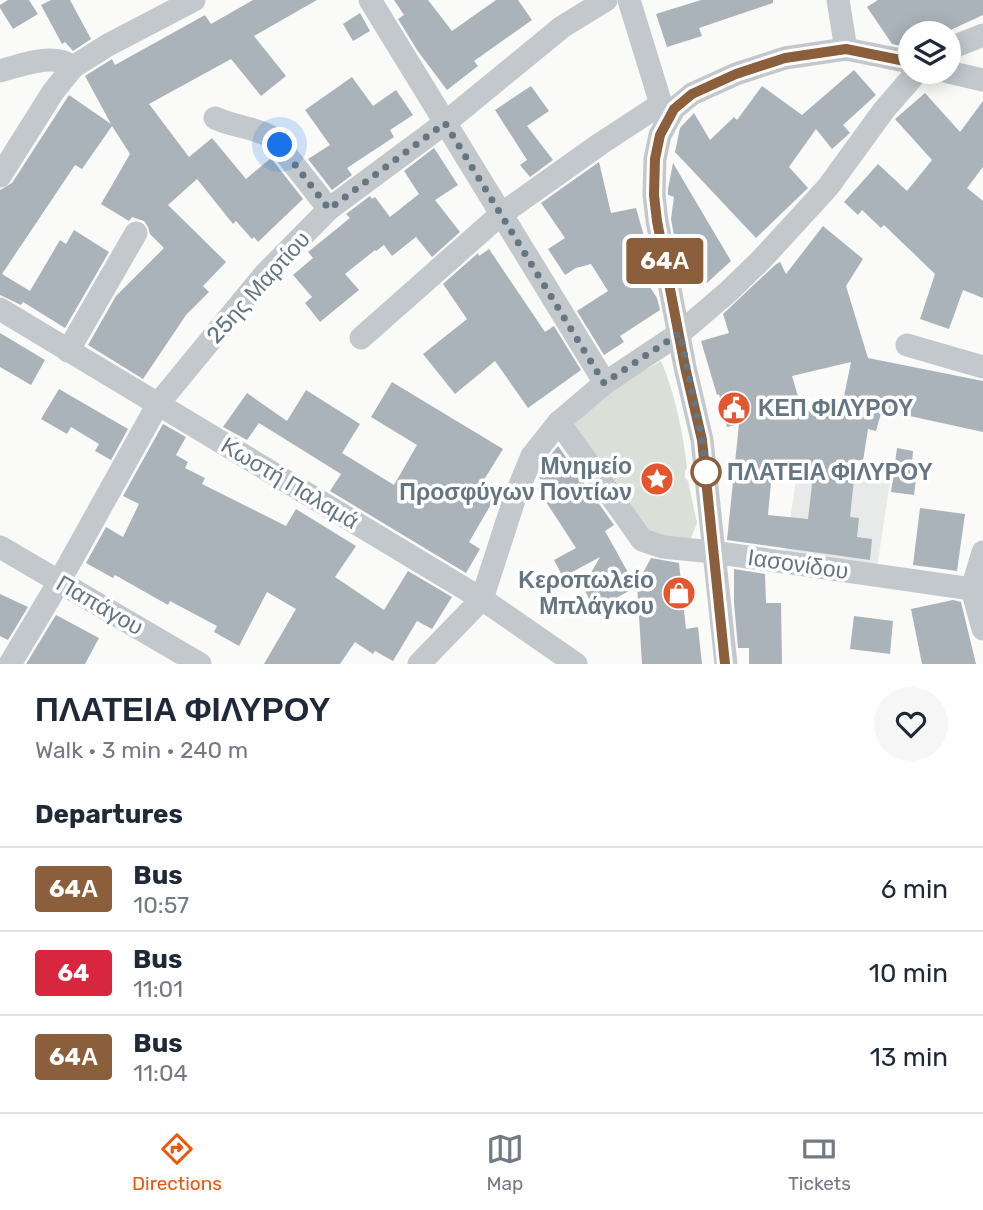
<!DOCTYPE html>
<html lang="en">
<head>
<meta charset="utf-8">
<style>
	:root { --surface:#fff; --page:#f6f6f7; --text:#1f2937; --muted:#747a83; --line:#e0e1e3; --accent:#ea580c }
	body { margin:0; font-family:Rubik,sans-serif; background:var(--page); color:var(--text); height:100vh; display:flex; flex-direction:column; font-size:26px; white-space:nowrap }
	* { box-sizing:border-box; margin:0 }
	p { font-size:23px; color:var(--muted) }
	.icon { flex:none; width:38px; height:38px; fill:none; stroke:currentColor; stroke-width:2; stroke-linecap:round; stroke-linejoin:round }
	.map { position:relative; height:664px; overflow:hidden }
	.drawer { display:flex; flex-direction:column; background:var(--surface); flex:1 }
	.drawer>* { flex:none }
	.badge { padding:0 14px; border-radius:5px; font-size:24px; line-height:46px }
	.buttons { position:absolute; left:898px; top:21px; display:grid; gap:14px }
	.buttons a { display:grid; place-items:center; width:63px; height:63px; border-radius:50%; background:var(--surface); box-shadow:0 4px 18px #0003; font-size:35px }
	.you { position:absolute; width:35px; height:35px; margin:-18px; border:5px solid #fff; border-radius:50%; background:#1a73e8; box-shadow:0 0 0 10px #1a73e833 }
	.map>.badge { position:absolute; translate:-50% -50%; box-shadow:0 0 0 4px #fff }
	h2 { padding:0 35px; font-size:26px; line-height:63px }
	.round { display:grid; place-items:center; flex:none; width:74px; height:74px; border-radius:37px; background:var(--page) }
	.head { display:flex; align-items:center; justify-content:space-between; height:119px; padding:0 35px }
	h1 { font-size:33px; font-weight:600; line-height:52px }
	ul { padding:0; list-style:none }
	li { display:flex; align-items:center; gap:21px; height:84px; padding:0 35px; border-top:2px solid var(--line) }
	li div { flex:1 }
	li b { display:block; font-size:26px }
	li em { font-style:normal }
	li .badge { min-width:77px; font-weight:700; text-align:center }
	.tab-bar { display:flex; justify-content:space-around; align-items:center; height:98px; border-top:2px solid var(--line); background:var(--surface); font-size:19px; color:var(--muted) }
	.tab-bar a { display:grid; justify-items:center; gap:4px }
	.tab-bar .current { color:var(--accent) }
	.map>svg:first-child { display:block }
</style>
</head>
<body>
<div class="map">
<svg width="983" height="664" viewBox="0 0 983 664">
	<rect width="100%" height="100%" fill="#fafaf8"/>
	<!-- built -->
	<path fill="#e8e9e9" d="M800,454L892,469L876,574L784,560Z"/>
	<!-- green -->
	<path fill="#dadfd7" d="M661,361C675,394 683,432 687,468L685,471V478L688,481L697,523L691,538L667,541L652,537L571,419L602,395Z"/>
	<!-- building -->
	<g fill="#aab3b9" fill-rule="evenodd">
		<path d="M8,0H29L38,14L13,29L0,8V5Z"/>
		<path d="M51,0H70L91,39L73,51L65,42L62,44L41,5Z"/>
		<path d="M253,0H317L254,36L286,76L261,96L231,59L149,104L189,157L212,138L246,179L271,158L303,199L258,242L254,237L252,239L236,221L233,224L197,179L168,205L226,262L203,286L209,292L186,315L143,379L88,345L116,296L164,248L150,234L148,227L144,221L132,217L129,221L101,204L130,154L112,126L82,169L75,165L2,274L30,291L60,240L66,244L74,230L109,252L65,328L23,302L21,305L0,295V190L12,183L69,95L111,124L85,76L112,59L115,65L205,15L211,24Z"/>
		<path d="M394,0H428L452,31L496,0H518L532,20L474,61L478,66L447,90L417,50L398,19L404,15Z"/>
		<path d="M701,0H773V3L699,28L702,36L667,47L656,14Z"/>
		<path d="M878,0H983V15L944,33L938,22L921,33H910V41L902,46L892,44L867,7Z"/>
		<path d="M360,13L370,31L353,41L343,24Z"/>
		<path d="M854,70L876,95L843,125L850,133L832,149L816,129L789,167L808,188L756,238L675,152L680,128L694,113L710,140L734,117L737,120L762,86L802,115Z"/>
		<path d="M352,77L373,106L396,90L413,115L390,130L394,137L347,168L352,175L332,190L308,159L330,145L305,110Z"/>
		<path d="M531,86L549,111L527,126L553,160L530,177L520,165L527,160L495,110Z"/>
		<path d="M925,93L960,132L983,101V167L967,188L983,201V298L963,290L949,329L920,319L935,274L884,225L881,228L862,210L858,215L844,202L878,164L907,191L932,160L895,119Z"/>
		<path d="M434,148L458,185L435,200L460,232L432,257L416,237L392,256L384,245L376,251L375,250L345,274L359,290L320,322L305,303L312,297L293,275L313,258L308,252L350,218L346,214L370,196L372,199L375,197L390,217L419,194L404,171Z"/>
		<path d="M599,162L611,213L636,208L648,250L629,254L657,298L660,310L620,336L624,342L604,355L577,311L608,291L591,264L576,268L565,275L548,249L565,238L541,203Z"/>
		<path d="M673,163L731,261L708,282L697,288L678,257L671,219L674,197L668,195V189Z"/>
		<path d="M823,226L863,259L846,286L868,358L983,381V432L882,410L876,431L868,429L863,461L856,460L850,517L859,518L857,537L872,539L870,560L727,540L739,424L727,427L719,394L717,395L701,341L729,333L723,314L775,265L780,262L786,274ZM851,362L840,416L802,410L792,376ZM773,461L814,468L808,519L768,515Z"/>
		<path d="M489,249L545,332L554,326L581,370L528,408L495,361L455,394L423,354L467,319L443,284L478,253L479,256Z"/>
		<path d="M0,333L45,360L31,385L0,367Z"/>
		<path d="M392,382L503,449L477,491L493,501L469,542L480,549L466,573L330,491L341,474L259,423L247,440L223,427L247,393L287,421L306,390L360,424L342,453L394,485L417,445L371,417Z"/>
		<path d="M59,389L128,429L111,460L95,451L99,444L71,427L67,434L41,419Z"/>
		<path d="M163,424L186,437L176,455L188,462L185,468L205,478L202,484L286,526L296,509L356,546L335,577L384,610L408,571L452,597L432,629L417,621L393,661L375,651L373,654L355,642L340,664H264L296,609L267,592L239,646L214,632L217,626L170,601L168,605L115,575L113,578L86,563L106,527L123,537L139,504L123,496Z"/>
		<path d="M558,446L614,525L605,531L636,587L595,610L583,587L600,557L563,577L554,560L576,548L537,488L544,484L539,477L544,463Z"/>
		<path d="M897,448L913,451L912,462L918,463L914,495L891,492Z"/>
		<path d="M920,508L965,514L957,571L913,565Z"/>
		<path d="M651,558L679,563L686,629L698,627L702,664H642L637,584Z"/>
		<path d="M734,569L765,574L766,603H781L782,664H749V648H738L734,603Z"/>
		<path d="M0,594L28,607L8,640L0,636Z"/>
		<path d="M953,600L961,602L976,664H922L911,609Z"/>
		<path d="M56,615L99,638L85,664H26Z"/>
		<path d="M854,616L893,621L890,654L850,649Z"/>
	</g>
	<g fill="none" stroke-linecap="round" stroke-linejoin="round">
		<!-- minor -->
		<g stroke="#c3c8cc" stroke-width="23">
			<path d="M370,0L605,383"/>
			<path d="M629,0L661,104L668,116"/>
			<path d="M838,0L846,49"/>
			<path d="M948,49L983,35"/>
			<path d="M0,71C21,65 54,52 73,67"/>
			<path d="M948,72L983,80"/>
			<path d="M215,118C234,127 255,127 273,138L329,209"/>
			<path d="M0,176L53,92L73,67L108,45L194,0"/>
			<path d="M0,309L482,599L576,664"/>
			<path d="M361,338L500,215L600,144L661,104"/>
			<path d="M907,345L983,367"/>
			<path d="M68,351L136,233"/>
			<path d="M559,422L642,540L663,547L713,552L972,589"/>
			<path d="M0,547L200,664"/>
			<path d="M983,552L972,589L983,629"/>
			<path d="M10,664L59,582L158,404L265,274L329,209L445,123L562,27L606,0"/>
			<path d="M419,664L482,599L515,497L532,456L559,422L605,383L680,333L728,292L761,260L828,187L884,110L917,72"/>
			<path d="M726,664L702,440L685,367L657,221L654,195L655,159L660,135L674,109L692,94L736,74L785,58L846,49L910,62"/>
		</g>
	</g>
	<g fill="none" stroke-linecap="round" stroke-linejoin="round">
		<defs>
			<path id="line" d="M725,664L702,440L685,367L657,221L654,195L655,159L660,135L674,109L692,94L736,74L785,58L846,49L910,62"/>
		</defs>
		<!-- line casing -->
		<use href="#line" stroke="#fff" stroke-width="16"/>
		<!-- line -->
		<use href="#line" stroke="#8b5e3c" stroke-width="10"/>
		<!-- walk -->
		<path stroke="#657683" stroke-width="7" stroke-dasharray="0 12.6" d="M280,145L329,209L445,123L604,383L680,333L702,440L706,472"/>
	</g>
	<!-- icons -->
	<defs>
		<symbol id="civic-disc" viewBox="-11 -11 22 22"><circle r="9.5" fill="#e4572e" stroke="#fff"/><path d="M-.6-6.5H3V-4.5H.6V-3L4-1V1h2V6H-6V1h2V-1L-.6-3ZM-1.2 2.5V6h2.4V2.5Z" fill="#fff"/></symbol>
		<symbol id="sight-disc" viewBox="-11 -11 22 22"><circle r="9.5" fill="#e4572e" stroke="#fff"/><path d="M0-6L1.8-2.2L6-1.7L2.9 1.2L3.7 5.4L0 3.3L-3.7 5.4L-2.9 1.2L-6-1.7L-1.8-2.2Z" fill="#fff"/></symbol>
		<symbol id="shop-disc" viewBox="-11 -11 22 22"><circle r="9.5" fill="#e4572e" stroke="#fff"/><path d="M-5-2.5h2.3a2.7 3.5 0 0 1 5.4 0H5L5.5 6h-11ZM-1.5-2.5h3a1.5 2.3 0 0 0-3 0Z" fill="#fff"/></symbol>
	</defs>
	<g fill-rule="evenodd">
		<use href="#civic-disc" x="715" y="389" width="38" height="38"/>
		<use href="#sight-disc" x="638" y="460" width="38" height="38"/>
		<use href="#shop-disc" x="660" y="574" width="38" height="38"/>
	</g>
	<!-- markers -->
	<circle fill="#fff" stroke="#8b5e3c" stroke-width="3.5" cx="706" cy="472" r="14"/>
	<g text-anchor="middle" stroke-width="7" stroke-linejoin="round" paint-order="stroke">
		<!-- street labels -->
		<g font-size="23" fill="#657683" stroke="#fff">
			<text transform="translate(258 287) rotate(-48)" y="8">25ης Μαρτίου</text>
			<text transform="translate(290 483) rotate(31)" y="8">Κωστή Παλαμά</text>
			<text transform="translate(798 564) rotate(8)" y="8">Ιασονίδου</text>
			<text transform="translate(100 605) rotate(30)" y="8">Παπάγου</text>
		</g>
		<!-- poi labels -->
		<g font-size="23" font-weight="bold" fill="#657683" stroke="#fff" text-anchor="end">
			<text x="758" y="416" text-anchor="start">ΚΕΠ ΦΙΛΥΡΟΥ</text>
			<text x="632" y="474">Μνημείο<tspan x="632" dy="26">Προσφύγων Ποντίων</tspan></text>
			<text x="654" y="588">Κεροπωλείο<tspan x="654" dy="26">Μπλάγκου</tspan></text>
		</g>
		<!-- stop labels -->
		<g font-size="23" font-weight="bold" fill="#657683" stroke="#fff" text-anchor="start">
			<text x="727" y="480">ΠΛΑΤΕΙΑ ΦΙΛΥΡΟΥ</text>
		</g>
	</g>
</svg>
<div class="buttons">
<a><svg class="icon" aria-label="layers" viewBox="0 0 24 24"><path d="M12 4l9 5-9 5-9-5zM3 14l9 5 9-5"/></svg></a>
</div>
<div class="you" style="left:280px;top:145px"></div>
<b class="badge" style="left:665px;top:261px;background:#8b5e3c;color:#fff">64Α</b>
</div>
<section class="drawer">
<div class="head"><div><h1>ΠΛΑΤΕΙΑ ΦΙΛΥΡΟΥ</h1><p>Walk · 3 min · 240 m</p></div><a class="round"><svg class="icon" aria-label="heart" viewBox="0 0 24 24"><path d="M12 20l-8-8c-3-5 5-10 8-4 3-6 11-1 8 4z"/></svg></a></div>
<h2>Departures</h2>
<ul>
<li><span class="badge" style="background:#8b5e3c;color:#fff">64Α</span><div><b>Bus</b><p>10:57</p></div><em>6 min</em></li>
<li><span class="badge" style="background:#d7263d;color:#fff">64</span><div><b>Bus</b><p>11:01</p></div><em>10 min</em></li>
<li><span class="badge" style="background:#8b5e3c;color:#fff">64Α</span><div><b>Bus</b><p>11:04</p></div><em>13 min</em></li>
</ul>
</section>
<nav class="tab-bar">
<a class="current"><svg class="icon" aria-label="directions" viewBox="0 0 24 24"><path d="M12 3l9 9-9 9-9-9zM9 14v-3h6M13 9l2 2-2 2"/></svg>Directions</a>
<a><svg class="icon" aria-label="map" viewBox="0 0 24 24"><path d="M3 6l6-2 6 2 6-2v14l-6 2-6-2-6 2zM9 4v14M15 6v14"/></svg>Map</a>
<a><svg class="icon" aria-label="tickets" viewBox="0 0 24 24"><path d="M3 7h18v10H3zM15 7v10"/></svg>Tickets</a>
</nav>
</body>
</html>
